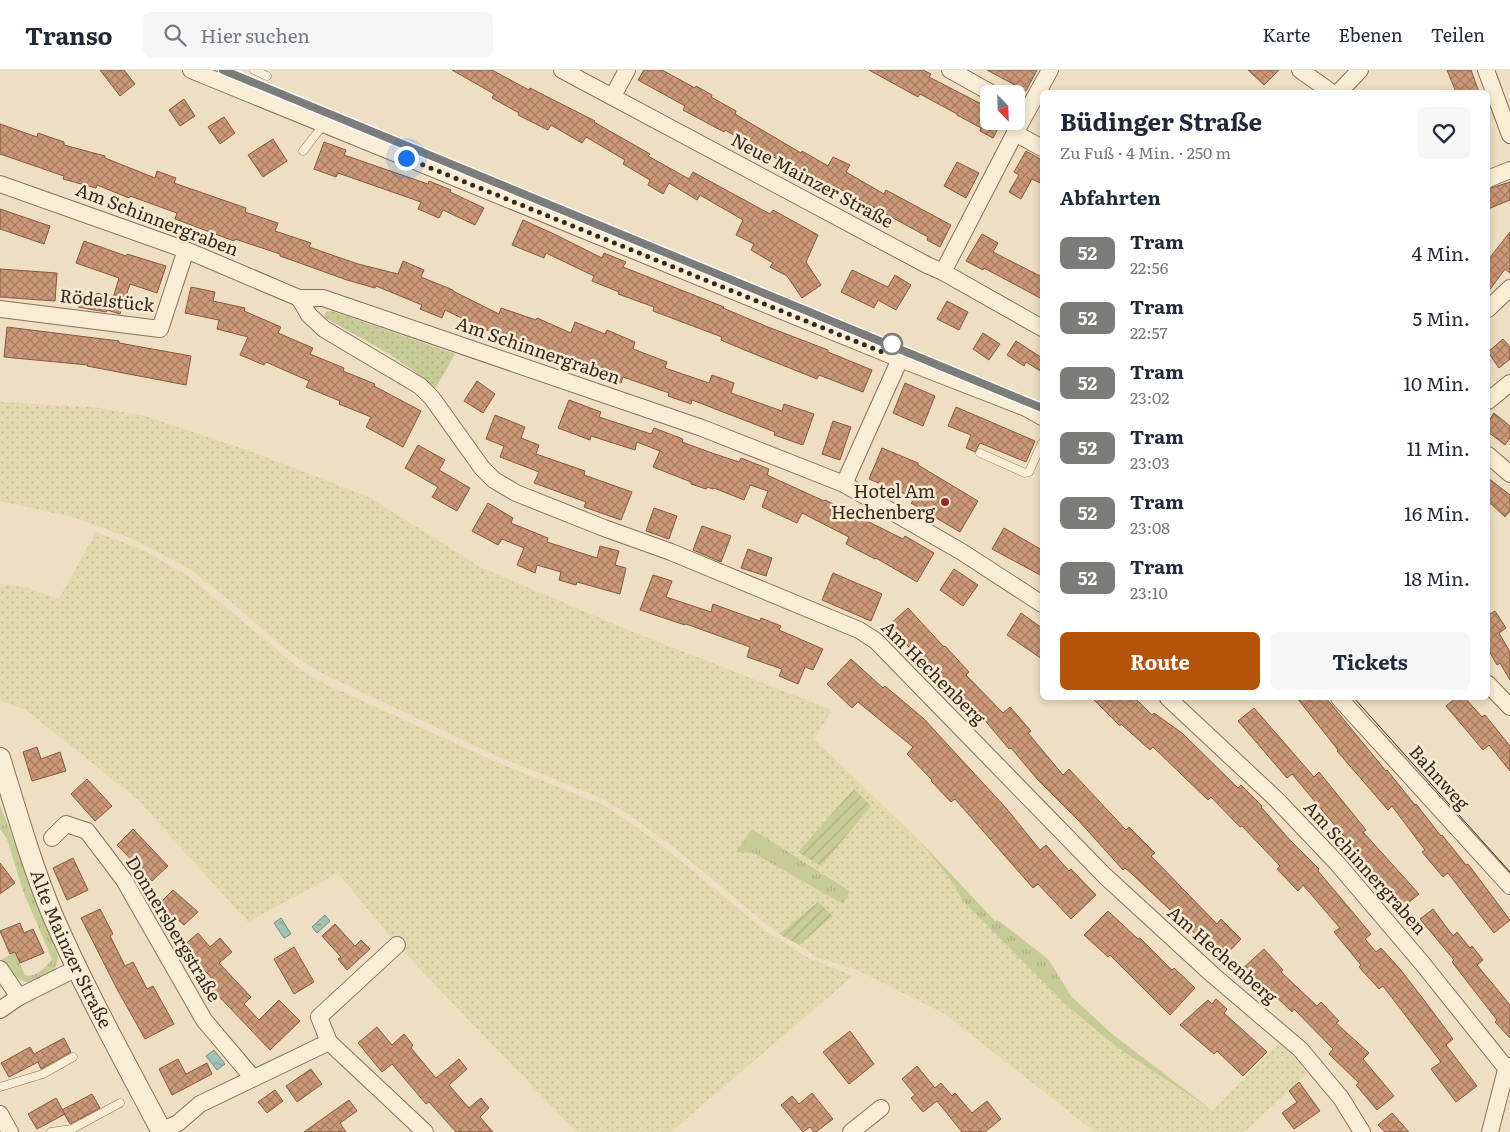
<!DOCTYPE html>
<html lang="de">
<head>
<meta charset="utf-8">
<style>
	:root { --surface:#fff; --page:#f6f6f7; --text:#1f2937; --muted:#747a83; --line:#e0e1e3; --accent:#b45309 }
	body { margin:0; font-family:Literata,serif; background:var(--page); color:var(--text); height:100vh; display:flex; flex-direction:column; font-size:19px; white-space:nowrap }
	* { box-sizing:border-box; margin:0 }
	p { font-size:16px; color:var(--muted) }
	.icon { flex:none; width:28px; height:28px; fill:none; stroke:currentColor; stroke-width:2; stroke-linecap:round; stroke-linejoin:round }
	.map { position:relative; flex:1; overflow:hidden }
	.drawer { position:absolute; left:1040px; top:20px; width:450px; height:610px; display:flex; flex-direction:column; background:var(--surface); border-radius:8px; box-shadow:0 2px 8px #0003 }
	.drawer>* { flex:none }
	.badge { padding:0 10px; border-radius:8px; font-size:18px; line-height:32px }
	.needle { width:32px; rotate:157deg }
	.fabs { position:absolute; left:980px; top:15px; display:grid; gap:10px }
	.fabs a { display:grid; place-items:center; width:45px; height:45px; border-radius:8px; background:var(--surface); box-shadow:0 2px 8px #0003; font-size:25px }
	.you { position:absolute; width:25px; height:25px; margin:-12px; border:4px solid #fff; border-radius:50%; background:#1a73e8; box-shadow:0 0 0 8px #1a73e833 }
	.map>.badge { position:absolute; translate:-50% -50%; box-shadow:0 0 0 2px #fff }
	h2 { padding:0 20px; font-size:19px; line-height:45px }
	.round { display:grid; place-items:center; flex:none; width:52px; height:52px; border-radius:8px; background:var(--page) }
	.summary { display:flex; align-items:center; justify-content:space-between; height:85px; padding:0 20px }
	h1 { font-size:24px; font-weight:700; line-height:38px }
	.action { display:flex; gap:10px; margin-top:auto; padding:10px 20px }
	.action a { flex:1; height:58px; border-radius:8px; background:var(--accent); color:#fff; font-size:20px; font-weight:700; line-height:58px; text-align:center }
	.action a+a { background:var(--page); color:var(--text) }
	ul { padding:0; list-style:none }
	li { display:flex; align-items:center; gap:15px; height:65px; padding:0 20px }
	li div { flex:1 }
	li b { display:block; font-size:19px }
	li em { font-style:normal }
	li .badge { min-width:55px; font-weight:700; text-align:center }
	header { display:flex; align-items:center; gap:30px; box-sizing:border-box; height:70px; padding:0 25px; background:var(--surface); border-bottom:1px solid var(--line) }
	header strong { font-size:24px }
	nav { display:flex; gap:28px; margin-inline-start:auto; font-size:18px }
	.search { width:350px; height:45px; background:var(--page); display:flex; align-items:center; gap:12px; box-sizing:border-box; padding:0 18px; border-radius:8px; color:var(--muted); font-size:19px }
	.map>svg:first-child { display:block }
</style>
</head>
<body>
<header>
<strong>Transo</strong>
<div class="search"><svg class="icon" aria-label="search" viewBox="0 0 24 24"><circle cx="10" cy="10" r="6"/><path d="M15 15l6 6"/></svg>Hier suchen</div>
<nav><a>Karte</a><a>Ebenen</a><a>Teilen</a></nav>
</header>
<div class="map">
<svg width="1510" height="1062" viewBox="0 0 1510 1062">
	<defs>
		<pattern id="farmland-dots" width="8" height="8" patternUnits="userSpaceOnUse" patternTransform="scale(1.25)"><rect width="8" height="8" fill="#e3d9af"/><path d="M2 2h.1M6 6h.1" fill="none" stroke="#c3ba96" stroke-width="1.8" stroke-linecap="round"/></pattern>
		<pattern id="grass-tufts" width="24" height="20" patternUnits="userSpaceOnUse" patternTransform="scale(1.25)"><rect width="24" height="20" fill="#c7cc96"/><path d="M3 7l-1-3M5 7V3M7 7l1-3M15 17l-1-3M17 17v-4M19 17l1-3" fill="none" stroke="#acaf81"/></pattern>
		<pattern id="park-dots" width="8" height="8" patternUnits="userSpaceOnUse" patternTransform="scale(1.25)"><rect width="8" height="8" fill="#c7cc96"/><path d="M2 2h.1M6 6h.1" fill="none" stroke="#acaf81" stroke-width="1.8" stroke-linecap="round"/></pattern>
		<pattern id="garden-furrows" width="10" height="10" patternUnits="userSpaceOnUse" patternTransform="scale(1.25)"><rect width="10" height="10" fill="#c7cc96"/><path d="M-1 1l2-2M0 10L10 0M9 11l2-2" fill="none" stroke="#acaf81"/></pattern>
		<pattern id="water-ripples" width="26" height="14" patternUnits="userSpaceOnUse" patternTransform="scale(1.25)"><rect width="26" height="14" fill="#a4c0b7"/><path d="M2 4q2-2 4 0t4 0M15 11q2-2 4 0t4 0" fill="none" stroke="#869c94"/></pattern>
		<pattern id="building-cross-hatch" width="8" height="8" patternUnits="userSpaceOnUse" patternTransform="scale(1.25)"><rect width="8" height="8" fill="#cc9878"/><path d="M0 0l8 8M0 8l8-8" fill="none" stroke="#a67c62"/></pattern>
	</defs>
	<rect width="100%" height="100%" fill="#eedfc2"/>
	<!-- farmland -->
	<g fill="url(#farmland-dots)" fill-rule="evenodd">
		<path d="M0,332L93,337L145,346L252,382L369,427L482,498L638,564L832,640L814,669L919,770L953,813L962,830L1067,936L1118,978L1212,1041L1280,972L1308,1003L1244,1062H1095L945,944L857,900L816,887L799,875L833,846L817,832L779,864L766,854L676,779L628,744L603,729L497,686L315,600L285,579L229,530L190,499L133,469L72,447L0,431ZM752,759L850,820L843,833L753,783Z"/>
		<path d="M96,462L143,480L187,505L300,599L319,611L494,691L603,735L625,749L664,777L767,862L807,887L853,906L671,1062H576L397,875L338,803L248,852L137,729L26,640L2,631L0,623V514L22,516L59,529Z"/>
	</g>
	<!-- grass -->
	<g fill="url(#grass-tufts)">
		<path d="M0,735L58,886C59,903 37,918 21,910C13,906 7,895 2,889L15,882L25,905C36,908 46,897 52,889L23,821L7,769L0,759Z"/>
		<path d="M752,759L850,821L843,834L753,783L736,782Z"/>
		<path d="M919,770L995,851L998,850L1049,890L1071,926L1112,964L1213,1041L1118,978L1067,936L962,830L953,813Z"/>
	</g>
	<!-- park -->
	<path fill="url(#park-dots)" d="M327,241H332L455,284L435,319C404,289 364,270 327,249L325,247V243Z"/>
	<!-- garden -->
	<g fill="url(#garden-furrows)">
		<path d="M854,719L871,736L821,796L798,782Z"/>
		<path d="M818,832L833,846L799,875L779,864Z"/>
	</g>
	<!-- water -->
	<g fill="url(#water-ripples)" stroke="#6b8e85">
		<path d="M325,845L330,851L317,863L312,857Z"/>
		<path d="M281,848L291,864L284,868L274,853Z"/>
		<path d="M214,980L225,994L217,1000L206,986Z"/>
	</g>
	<!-- building -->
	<g fill="url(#building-cross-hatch)" stroke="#86593f">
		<path d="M100,0H124L135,14L120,26Z"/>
		<path d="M452,0H492L529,20L530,18L595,51L594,52L650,84L648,86L689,109L693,102L770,144L773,140L818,165L806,192L821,215L802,228L787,206L770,197L773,193L751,180L754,174L736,165L743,150L700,125L697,130L669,113L663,124L648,115L650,110L623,94L625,90L586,67L582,73L551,55L548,60L518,45L519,43L492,28L494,24Z"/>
		<path d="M644,0H662L695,18L696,16L712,25L711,27L736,41L735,44L801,83L802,81L828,96L833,87L850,95L846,102L884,124L886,120L951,155L940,177L927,170L928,167L838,118L837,120L780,88L779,90L725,60L724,62L683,40L685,36L638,10Z"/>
		<path d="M869,0H923L931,4L929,7L989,38V51H1002L993,68L980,61L981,58L957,45V44L920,24L918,27Z"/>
		<path d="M987,0H1037L1026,21Z"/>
		<path d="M1248,0H1279L1264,15Z"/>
		<path d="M1447,0H1471L1479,22H1456Z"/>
		<path d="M184,29L195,46L180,56L169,40Z"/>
		<path d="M224,47L235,63L220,74L208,57Z"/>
		<path d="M0,54L37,67L38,63L64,72V75L105,86V88L155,108L157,101L176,108L174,113L246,138L245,142L278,153L275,161L311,173L309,177L358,194L398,204L403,191L424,200L421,207L453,220V221L499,244L501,238L536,250L537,248L571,263L575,252L605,264L607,260L635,272L633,279L667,292L665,298L709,313L712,305L734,313L731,323L782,341L784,334L814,344L803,375L774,365L775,362L692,330L691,334L668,326L669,323L623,307L621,313L592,301L593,299L516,268V270L491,262L445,240L442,248L420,239L422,235L376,216L375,218L347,210L280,186V184L235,169L234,171L175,149L177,143L130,126L129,128L97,115L96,118L63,109L64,106L0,84Z"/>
		<path d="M273,69L287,91L263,107L248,85Z"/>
		<path d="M324,72L346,80L344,85L428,114L429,111L451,120L450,122L484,138L475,155L443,140L439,148L418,139L421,132L338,103L336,107L314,99Z"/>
		<path d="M1026,81L1042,90V114L1032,109L1021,129L1009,122L1019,105L1014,102Z"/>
		<path d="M957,92L979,103L966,128L944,116Z"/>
		<path d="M1510,112V130L1488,139V119Z"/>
		<path d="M0,139L50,156L44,174L0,159Z"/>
		<path d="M523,150L554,164L602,188L604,183L626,192L623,197L724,237L723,238L768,257L828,280V282L872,300L863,322L819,305L817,309L742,279L721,270L722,267L653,241L654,237L618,224L619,222L592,211L594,206L546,183L544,188L512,175Z"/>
		<path d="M1510,162V203L1505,199L1488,222V190Z"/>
		<path d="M982,164L998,173L993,182L1042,207V229L984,198L983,200L966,191Z"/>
		<path d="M84,171L126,186L127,184L166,196L157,223L130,214L120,244L107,240L106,242L78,237L82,224L95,228L97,223L113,228L119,208L76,193Z"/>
		<path d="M0,199L57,203L55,231L0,227Z"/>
		<path d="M852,200L888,217L895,205L911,215L896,240L878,230L874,238L841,222Z"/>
		<path d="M191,217L215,222L213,231L245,238L244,241L281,257L278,263L313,278L310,284L344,298L343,301L375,314L374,316L421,341L403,377L366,357L371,347L339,334L340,331L306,317L309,311L266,292L264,295L240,285L248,267L217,259L219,250L185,243Z"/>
		<path d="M947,231L968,242L959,260L937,249Z"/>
		<path d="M7,257L119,271V273L191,286L186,315L87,296L88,295L4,287Z"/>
		<path d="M983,263L1000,274L989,290L973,279Z"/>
		<path d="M1503,269L1510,277V289L1499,298L1488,282Z"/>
		<path d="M1016,271L1042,288V302L1026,292L1024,296L1007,285Z"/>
		<path d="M477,311L495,324L483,343L464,331Z"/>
		<path d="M905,313L935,326L923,356L893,343Z"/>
		<path d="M569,330L601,342L599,347L651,364L654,358L683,369L682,372L712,383L739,392L741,388L769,399L767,405L824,431L825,430L903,469L905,466L934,483L917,512L876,488L875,489L846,474L849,467L802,443L797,453L762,437L768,421L750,415L744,430L714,418L713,419L707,417L706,419L691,414V412L653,397L660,381L637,372L635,380L591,366L590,370L558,358Z"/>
		<path d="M956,337L1035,371L1026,392L980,373L975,382L966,378L971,365L948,356Z"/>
		<path d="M1494,343L1510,356V368L1505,375L1488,362V352Z"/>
		<path d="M495,345L525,357L521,368L539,375L536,384L585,401L584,405L632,422L621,450L584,437L586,432L534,413L539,402L500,387L504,376L486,369Z"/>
		<path d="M833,351L851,357L840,390L822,384Z"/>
		<path d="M418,375L445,390L439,400L470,418L457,441L432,427L438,417L405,398Z"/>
		<path d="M882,378L918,393V395L978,431L960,462L911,433L915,428L869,409Z"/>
		<path d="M1488,408L1510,425V441L1505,447L1488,431Z"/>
		<path d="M488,433L513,448L511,453L548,468L547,472L597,488L600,476L619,481L615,495L626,498L620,524L577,512L576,515L559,510L561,502L537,495L535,503L517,495L524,478L502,469L498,475L472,461Z"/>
		<path d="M654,438L677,446L669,469L646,461Z"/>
		<path d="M702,456L731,466L721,492L693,480Z"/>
		<path d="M1004,458L1042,480V506L992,479Z"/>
		<path d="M748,479L772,488L766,506L741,498Z"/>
		<path d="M954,499L978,515L963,536L940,520Z"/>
		<path d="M833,503L882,524L871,551L822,530Z"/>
		<path d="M653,505L672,511L666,527L711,542L713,534L760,551L761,548L781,556L779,560L823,579L813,600L805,597L798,614L779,606L782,599L747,587L750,577L686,554L685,555L640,540Z"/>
		<path d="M908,538L944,577L945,576L969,602L966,605L1003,643L1010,637L1031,661L1028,663L1063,705L1069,699L1126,760L1129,757L1155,783L1151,786L1217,854L1221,849L1241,869L1222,889L1132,804L1125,798L1123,800L1079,751L1038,710L1011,678L1009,679L983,648L979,652L960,632L961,630L921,586L919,588L889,555Z"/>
		<path d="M1495,541L1506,558L1499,563L1510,582V610L1500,593L1497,595L1488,579V544V545Z"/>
		<path d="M1021,543L1042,558V589L1007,565Z"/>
		<path d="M851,589L883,618L885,616L924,649L1006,738L1040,780L1046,775L1069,801L1071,799L1096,825L1071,849L1038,814L1033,818L955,729L951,732L931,711L932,710L907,684L913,677L858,632L852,638L827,614Z"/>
		<path d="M1092,628H1135L1152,645L1154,643L1182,663L1238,718L1241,715L1262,736L1261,737L1289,769L1319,799L1318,801L1371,864L1365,869L1376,882L1381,878L1400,899L1427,934L1453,969L1446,975L1477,1016L1456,1032L1431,999L1441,992L1383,916L1379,919L1359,897L1361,895L1334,862L1340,858L1303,815L1298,821L1277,799L1280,796L1242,756L1240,757L1211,727L1208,730L1153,677L1150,680L1121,654L1120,656Z"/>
		<path d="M1297,628H1326L1386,701L1387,700L1415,735L1416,734L1441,766L1442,765L1466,795L1468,794L1510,850L1494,863L1448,803L1443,807L1422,782L1425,780L1392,736L1388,740L1337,681L1338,680Z"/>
		<path d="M1456,628H1465L1482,647L1485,645L1510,676V701L1489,675L1483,680L1446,636Z"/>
		<path d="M1254,638L1314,707L1319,702L1366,760L1363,762L1419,824L1403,837L1292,704L1287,708L1238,651Z"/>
		<path d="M37,677L41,689L60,682L66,701L32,711L23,682Z"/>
		<path d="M87,709L112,736L95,751L71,724Z"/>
		<path d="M133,759L168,796L152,811L117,775Z"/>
		<path d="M73,788L88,820L67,830L53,798Z"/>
		<path d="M0,793L15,813L0,824Z"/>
		<path d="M173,820L198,842L184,855L159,834Z"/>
		<path d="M100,839L113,864L110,866L125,896L133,892L147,919L153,916L174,954L145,969L117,919L81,848Z"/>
		<path d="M1433,839L1453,866L1457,862L1470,878L1472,876L1483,890L1477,895L1510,935V968L1495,952L1497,950L1452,892L1454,890L1420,849Z"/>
		<path d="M1108,841L1138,869L1140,868L1172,900L1174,898L1195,918L1170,945L1110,885L1108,887L1084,865Z"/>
		<path d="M20,853L24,863L33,859L44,883L20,893L15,882L10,884L0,861Z"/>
		<path d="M335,854L355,876L361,870L370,879L347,900L338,889L341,887L322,866Z"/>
		<path d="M198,863L210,877L220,868L232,882L219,893L251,927L244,934L259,950L279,930L300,951L270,980L210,917L215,912L183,876Z"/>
		<path d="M294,877L314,912L294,924L274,889Z"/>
		<path d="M1264,879L1283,900L1281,902L1317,936L1321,932L1339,951L1336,953L1369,983L1363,989L1394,1026L1377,1040L1356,1015L1359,1013L1329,984L1333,979L1294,939L1292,942L1265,916L1260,921L1241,900Z"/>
		<path d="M1216,929L1227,939L1224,943L1267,982L1243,1006L1217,981L1214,984L1180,955L1208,930L1212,934Z"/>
		<path d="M377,957L392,975L404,964L413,975L411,978L436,1008L459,989L467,999L449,1015L469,1038L481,1028L489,1038L480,1047L493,1062H456L429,1032L426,1034L392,994L382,1002L358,973Z"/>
		<path d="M850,961L874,994L849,1014L823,982Z"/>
		<path d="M64,968L71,982L41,999L38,992L9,1007L1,993L30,977L34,984Z"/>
		<path d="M178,989L186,1004L207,993L212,1004L172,1025L159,999Z"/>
		<path d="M917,996L935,1018L941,1013L952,1026L955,1023L972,1043L987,1031L1001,1049L985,1062H962L937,1031L923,1042L911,1028L915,1025L902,1009Z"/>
		<path d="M311,999L322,1014L297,1032L286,1016Z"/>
		<path d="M1299,1012L1320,1041L1294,1059L1282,1043L1297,1032L1289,1021Z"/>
		<path d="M275,1020L283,1031L267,1043L258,1032Z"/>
		<path d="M812,1023L833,1049L816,1062H814L810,1057L803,1062L781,1035L792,1026L799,1034Z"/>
		<path d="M92,1024L100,1038L70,1054L62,1040Z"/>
		<path d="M56,1028L65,1044L37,1059L28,1044Z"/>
		<path d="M349,1030L357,1041L340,1053L346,1062H304Z"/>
		<path d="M1392,1043L1409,1062H1385L1378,1055Z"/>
	</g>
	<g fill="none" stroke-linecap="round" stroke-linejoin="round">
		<defs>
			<g id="service">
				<path d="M254,0L267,6"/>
				<path d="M303,81L324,54"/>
				<path d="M980,383L1025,403L1029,402L1042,373"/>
				<path d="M0,1017L43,1004L73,987"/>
				<path d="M51,1062L72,1059L120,1033"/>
			</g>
			<g id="minor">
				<path d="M191,0L900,289L1026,338L1042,347"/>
				<path d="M562,0L927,195L943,202L1042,258"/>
				<path d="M950,0L993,24"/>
				<path d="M1300,0L1331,22"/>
				<path d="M1486,0L1510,65"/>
				<path d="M1339,22L1360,0"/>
				<path d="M613,26L627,0"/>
				<path d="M1015,63L1042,78"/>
				<path d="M1488,109L1510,100"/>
				<path d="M0,114L186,180L299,228H323L702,358L844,414L962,482L1042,534"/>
				<path d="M943,202L1015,63L1050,0"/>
				<path d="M299,228L309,245L324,259L420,316L432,328L482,398L494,410L516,423L604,458L671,482L859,560L876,571L1105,806L1214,906L1300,979L1341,1028L1362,1062"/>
				<path d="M0,239L160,259L186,180"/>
				<path d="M1488,239L1510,218"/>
				<path d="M1488,331L1510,313"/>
				<path d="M1488,385L1510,404"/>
				<path d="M844,414L900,289"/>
				<path d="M1488,614L1510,637"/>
				<path d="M1168,628L1277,730L1337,793L1422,893L1510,1003"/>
				<path d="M1339,628L1510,816"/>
				<path d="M52,768L66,754L87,761L124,810L204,950L253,1008"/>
				<path d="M0,899L19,927"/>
				<path d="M0,940L19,927L77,898"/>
				<path d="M329,972L319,947L397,875"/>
				<path d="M0,1044L10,1062"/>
				<path d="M161,1061L178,1053L200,1034L329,972L425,1062"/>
				<path d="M851,1062L881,1038"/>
				<path d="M1490,1062L1506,1000L1510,996"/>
			</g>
			<g id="tertiary">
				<path id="s1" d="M0,688C16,740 31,793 52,844C84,918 124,990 162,1062"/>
			</g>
		</defs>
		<!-- service casing -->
		<use href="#service" stroke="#877059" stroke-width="9"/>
		<!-- minor casing -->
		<use href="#minor" stroke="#877059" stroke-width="18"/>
		<!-- tertiary casing -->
		<use href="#tertiary" stroke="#877059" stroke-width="22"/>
		<!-- service -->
		<use href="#service" stroke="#f9edd5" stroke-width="8"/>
		<!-- minor -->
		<use href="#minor" stroke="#f9edd5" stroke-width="16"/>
		<!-- tertiary -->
		<use href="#tertiary" stroke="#f9edd5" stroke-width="20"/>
		<!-- tram -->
		<g stroke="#37291d" stroke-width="1">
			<path d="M223,0L1042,338"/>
			<path d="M1354,628L1510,802"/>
		</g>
	</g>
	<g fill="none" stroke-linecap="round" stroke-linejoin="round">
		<defs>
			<path id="line" d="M223,0L1042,338"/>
		</defs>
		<!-- line casing -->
		<use href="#line" stroke="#fff" stroke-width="11"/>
		<!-- line -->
		<use href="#line" stroke="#7c7c7b" stroke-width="8"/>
		<!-- walk -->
		<path stroke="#37291d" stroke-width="5" stroke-dasharray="0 9" d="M406,88L882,282L892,274"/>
	</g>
	<!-- markers -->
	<circle fill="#fff" stroke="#7c7c7b" stroke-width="2.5" cx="892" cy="274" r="10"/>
	<circle fill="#96292d" stroke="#f5ead1" stroke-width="2" cx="945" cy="432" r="5"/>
	<g text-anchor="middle" stroke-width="5" stroke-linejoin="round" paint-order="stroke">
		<!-- street labels -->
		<g font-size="18" fill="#37291d" stroke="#f5ead1">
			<text transform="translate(812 111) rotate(28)" y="6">Neue Mainzer Straße</text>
			<text transform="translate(157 150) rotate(21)" y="6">Am Schinnergraben</text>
			<text transform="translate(107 231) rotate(6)" y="6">Rödelstück</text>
			<text transform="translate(538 281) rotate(19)" y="6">Am Schinnergraben</text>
			<text transform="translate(933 603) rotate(45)" y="6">Am Hechenberg</text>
			<text transform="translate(1439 708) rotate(48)" y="6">Bahnweg</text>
			<text transform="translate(1365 798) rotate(48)" y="6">Am Schinnergraben</text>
			<text transform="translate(173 859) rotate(59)" y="6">Donnersbergstraße</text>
			<text dy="6" stroke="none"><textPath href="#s1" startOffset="204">Alte Mainzer Straße</textPath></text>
			<text transform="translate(1222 885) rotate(41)" y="6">Am Hechenberg</text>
		</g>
		<!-- poi labels -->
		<g font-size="18" fill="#37291d" stroke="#f5ead1" text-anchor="end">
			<text x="935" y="428">Hotel Am<tspan x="935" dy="21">Hechenberg</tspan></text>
		</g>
	</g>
</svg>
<div class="fabs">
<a><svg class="needle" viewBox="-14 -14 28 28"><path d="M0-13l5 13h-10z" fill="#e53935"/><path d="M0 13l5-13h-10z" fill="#747a83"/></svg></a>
</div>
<div class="you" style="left:406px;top:88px"></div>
<section class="drawer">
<div class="summary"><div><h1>Büdinger Straße</h1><p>Zu Fuß · 4 Min. · 250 m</p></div><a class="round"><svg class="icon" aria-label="heart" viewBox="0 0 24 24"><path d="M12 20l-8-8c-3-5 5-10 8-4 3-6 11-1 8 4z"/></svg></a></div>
<h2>Abfahrten</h2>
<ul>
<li><span class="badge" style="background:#7c7c7b;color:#fff">52</span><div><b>Tram</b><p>22:56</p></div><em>4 Min.</em></li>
<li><span class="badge" style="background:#7c7c7b;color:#fff">52</span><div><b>Tram</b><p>22:57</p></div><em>5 Min.</em></li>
<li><span class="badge" style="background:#7c7c7b;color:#fff">52</span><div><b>Tram</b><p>23:02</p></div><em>10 Min.</em></li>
<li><span class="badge" style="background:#7c7c7b;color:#fff">52</span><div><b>Tram</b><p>23:03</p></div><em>11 Min.</em></li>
<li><span class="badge" style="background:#7c7c7b;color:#fff">52</span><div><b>Tram</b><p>23:08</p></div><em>16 Min.</em></li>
<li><span class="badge" style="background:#7c7c7b;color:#fff">52</span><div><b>Tram</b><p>23:10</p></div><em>18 Min.</em></li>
</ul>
<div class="action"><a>Route</a><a>Tickets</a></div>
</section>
</div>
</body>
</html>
